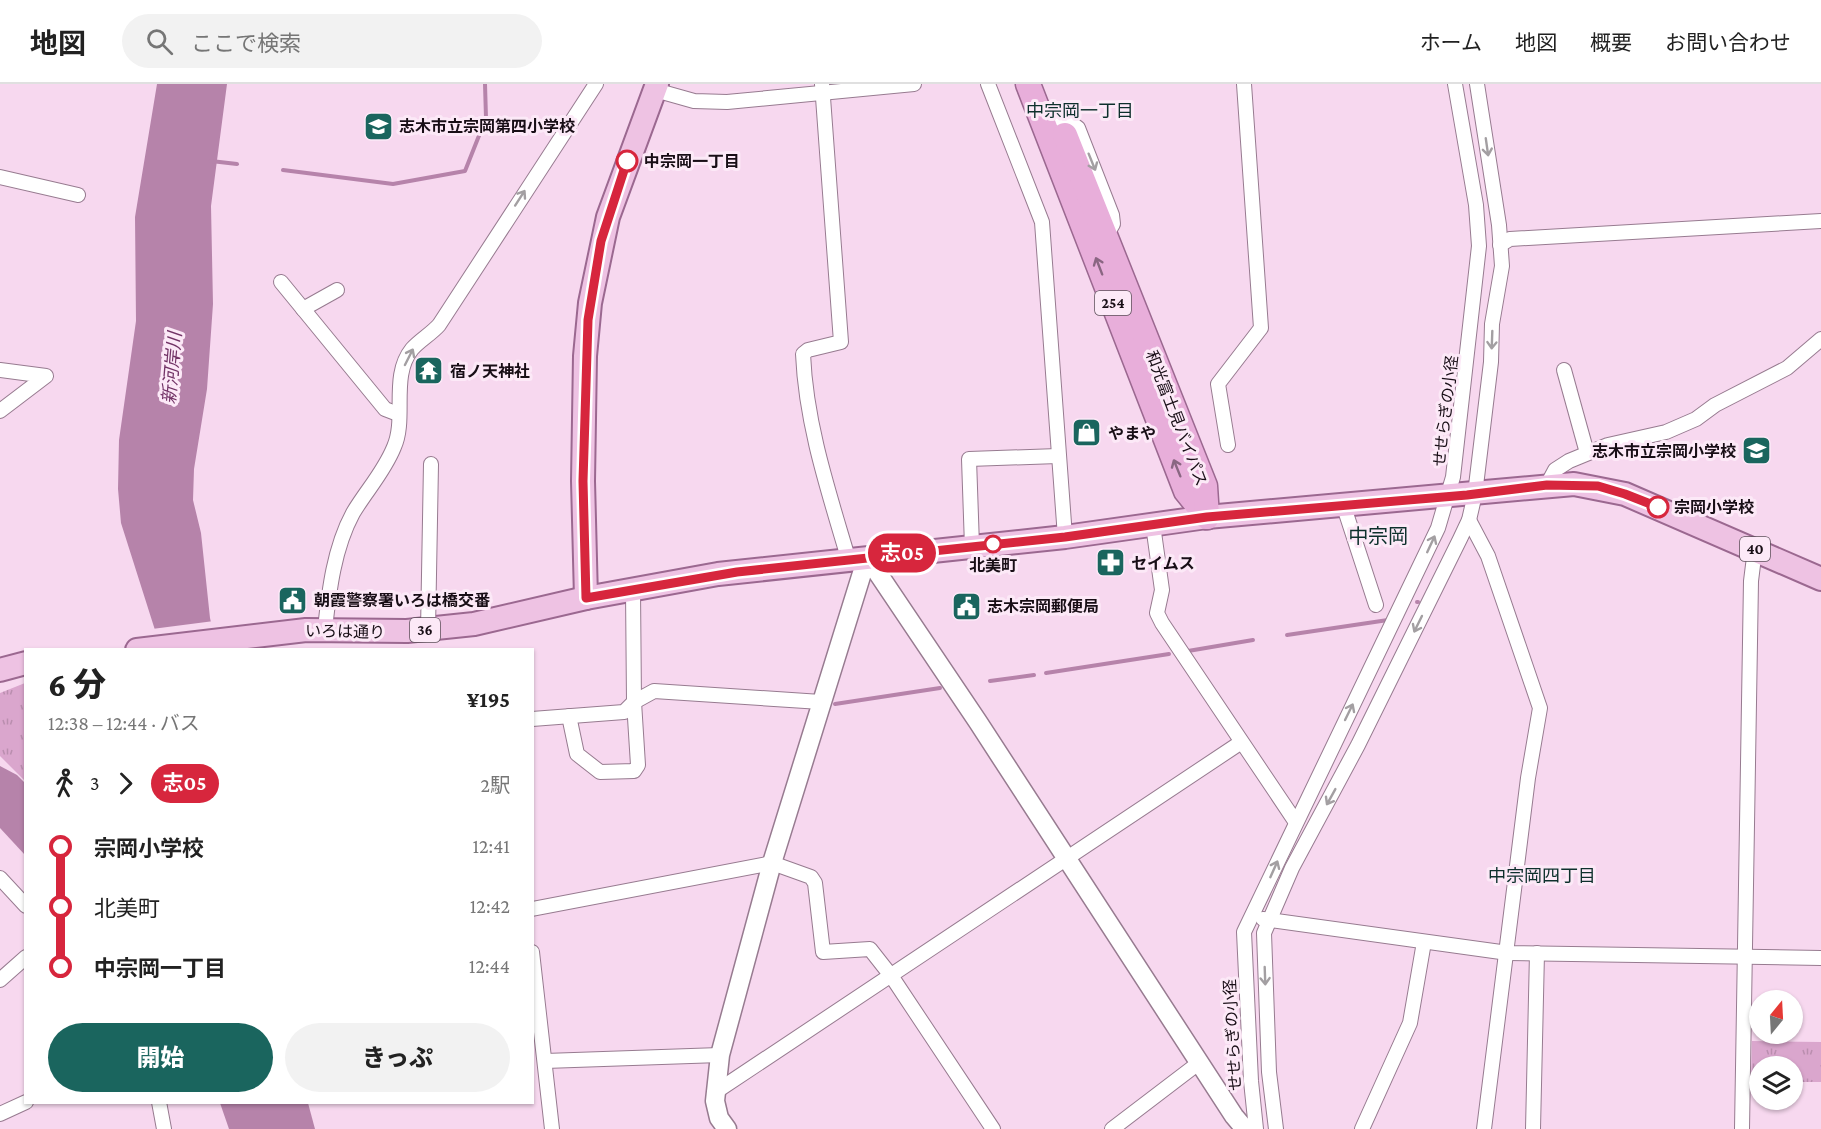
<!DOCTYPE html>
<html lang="ja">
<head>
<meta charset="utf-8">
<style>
	:root { --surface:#fff; --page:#f2f2f2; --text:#222; --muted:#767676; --line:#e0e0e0; --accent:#1a655e }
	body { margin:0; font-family:"Crimson Pro","Noto Sans JP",serif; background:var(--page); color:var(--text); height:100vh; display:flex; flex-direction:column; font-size:22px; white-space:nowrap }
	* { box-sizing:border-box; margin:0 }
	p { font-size:20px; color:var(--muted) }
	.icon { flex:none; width:33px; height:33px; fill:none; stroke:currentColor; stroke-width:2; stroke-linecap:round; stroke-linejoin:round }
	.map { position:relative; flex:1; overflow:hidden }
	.drawer { position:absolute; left:24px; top:564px; width:510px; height:456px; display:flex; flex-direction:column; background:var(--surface); border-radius:0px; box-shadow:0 2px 4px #0004 }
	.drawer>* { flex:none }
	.badge { padding:0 12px; border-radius:20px; font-size:21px; line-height:39px }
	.needle { width:39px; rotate:18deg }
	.tools { position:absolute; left:1749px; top:906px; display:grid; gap:12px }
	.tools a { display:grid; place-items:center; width:54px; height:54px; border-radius:50%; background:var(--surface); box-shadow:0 2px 4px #0004; font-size:30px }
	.map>.badge { position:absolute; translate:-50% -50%; box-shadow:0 0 0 3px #fff }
	.legs { display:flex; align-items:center; gap:9px; height:66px; padding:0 24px; font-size:20px }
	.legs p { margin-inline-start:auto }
	.overview { display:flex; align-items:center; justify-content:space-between; height:102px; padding:0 24px }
	h1 { font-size:33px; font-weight:800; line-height:45px }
	.primary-button { display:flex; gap:12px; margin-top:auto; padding:12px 24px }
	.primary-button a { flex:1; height:69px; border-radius:36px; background:var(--accent); color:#fff; font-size:24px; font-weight:800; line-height:69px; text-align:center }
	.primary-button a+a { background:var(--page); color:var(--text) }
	ul { padding:0 24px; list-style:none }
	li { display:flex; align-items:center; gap:21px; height:60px; font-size:22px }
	li i { display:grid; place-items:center; width:9px; height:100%; margin:0 8px; background:currentColor }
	li i::after { content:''; width:15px; height:15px; margin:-8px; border:4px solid; border-radius:50%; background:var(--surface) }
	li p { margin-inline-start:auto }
	li:first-child i { background:linear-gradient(#0000 50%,currentColor 0) }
	li:last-child i { background:linear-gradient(currentColor 50%,#0000 0) }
	header { display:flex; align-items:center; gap:36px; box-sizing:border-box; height:84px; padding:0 30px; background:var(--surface); border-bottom:2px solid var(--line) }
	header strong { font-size:28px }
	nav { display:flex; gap:33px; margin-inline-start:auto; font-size:21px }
	.search { width:420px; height:54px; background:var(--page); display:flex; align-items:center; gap:15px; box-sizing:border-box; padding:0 21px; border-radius:33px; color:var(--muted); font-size:22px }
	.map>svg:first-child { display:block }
</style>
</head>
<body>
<header>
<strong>地図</strong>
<div class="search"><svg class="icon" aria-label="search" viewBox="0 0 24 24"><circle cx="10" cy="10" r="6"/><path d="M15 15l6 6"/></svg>ここで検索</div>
<nav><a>ホーム</a><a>地図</a><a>概要</a><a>お問い合わせ</a></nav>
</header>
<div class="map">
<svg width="1821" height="1045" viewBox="0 0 1821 1045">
	<defs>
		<pattern id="grass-tufts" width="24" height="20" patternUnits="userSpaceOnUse" patternTransform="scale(1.5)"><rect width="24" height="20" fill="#daa6cd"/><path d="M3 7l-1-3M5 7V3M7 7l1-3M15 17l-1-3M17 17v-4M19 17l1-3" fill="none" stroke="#ba8eaf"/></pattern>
	</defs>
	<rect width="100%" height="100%" fill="#f7d8ef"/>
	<!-- grass -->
	<g fill="url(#grass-tufts)">
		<path d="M25,599H26L25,697L0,672V609Z"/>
		<path d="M1752,957L1821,958V998H1793L1792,982H1760L1759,997H1751Z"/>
	</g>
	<!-- water -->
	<g fill="#b683aa">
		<path d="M157,0H227L211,122L213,220L207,305L194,385L193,416L201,449L210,534L217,565H161L121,439L118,405L119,356L136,237L135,133Z"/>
		<path d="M0,682L17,691L25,699V771L0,744Z"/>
		<path d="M220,1019H308L315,1045H229Z"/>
	</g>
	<!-- pier -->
	<path fill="#f7d8ef" d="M214,537L220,566H158L152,545Z"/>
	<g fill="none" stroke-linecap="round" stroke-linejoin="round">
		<!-- stream -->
		<g stroke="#b683aa" stroke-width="4">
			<path d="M211,77L237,80"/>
			<path d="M283,86L393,100L465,87L486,34L485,0"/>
			<path d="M1417,518H1418"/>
			<path d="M1287,551L1388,536"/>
			<path d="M1188,567L1253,556"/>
			<path d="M1046,589L1169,570"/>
			<path d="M990,597L1034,591"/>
			<path d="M835,620L940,604"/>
		</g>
		<defs>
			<g id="minor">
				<path d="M822,0L841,258L808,266L803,270C806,341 829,409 849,477"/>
				<path d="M988,0L1042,138L1065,453"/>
				<path d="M655,6L694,17L727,18L914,0"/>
				<path d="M1059,35L1070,38L1078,44L1112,131L1113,140L1106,152"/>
				<path d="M0,93L78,111"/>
				<path d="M1500,161L1510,155L1821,137"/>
				<path d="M281,198L385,325L398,330"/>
				<path d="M303,225L337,206"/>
				<path d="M0,286L46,292L0,327"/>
				<path d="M1564,286L1587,369"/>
				<path d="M1228,361L1218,300L1261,244L1244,0"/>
				<path d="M1547,401L1555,386L1569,377L1608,361L1666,348L1696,335L1715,321L1787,284L1821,255"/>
				<path d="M1344,423L1376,521"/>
				<path d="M1469,436L1488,472L1540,624L1528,694L1484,1045"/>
				<path d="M1153,441L1162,506L1157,529L1162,539L1295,737"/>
				<path d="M972,462L969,375L1058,372"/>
				<path d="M325,545C329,507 334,464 353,429C366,407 384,388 394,363C407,334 390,292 412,265C420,256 431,250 439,241L596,0"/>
				<path d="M428,546L431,380"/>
				<path d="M569,632L577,670L600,688L634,687L638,681L634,618L633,507"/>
				<path d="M532,635L624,628L634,618L654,607L821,618"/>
				<path d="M0,794L26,822"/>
				<path d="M532,825L772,779L811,793L815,799L823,868L870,865L892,893L993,1045"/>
				<path d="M1263,835L1508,869L1821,874"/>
				<path d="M532,868L552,1045"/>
				<path d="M0,896L26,873"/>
				<path d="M545,977L720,971"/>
				<path d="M714,1009L1240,659"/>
				<path d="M159,1018L164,1045"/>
				<path d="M0,1030L26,1018"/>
				<path d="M1112,1045L1200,978"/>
				<path d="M1256,1045L1251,997L1244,848L1438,444L1453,393L1479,162L1476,121L1455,0"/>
				<path d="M1276,1045L1269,988L1264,849L1292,784L1358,661L1460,455L1469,436L1475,410L1491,278L1492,240L1502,182L1499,141L1477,0"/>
				<path d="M1362,1045L1410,939L1424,858"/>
				<path d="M1533,1045L1537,869"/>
				<path d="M1742,1045L1751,497L1755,465"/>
			</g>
			<g id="tertiary">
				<path d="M867,473L978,638L1234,1032L1245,1045"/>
				<path d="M727,1045L719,1034L715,1017L720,971L772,779L867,473"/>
			</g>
			<g id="primary">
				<path d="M586,514L583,397L585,272L590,219L608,133L657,0"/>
				<path d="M137,566L306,546L407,547L474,540L586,514L718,490L1065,453L1207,433L1574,400L1625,410L1821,495"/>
				<path d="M0,586L26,579"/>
			</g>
			<g id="trunk">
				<path d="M1028,0L1186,407L1207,433"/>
				<path d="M1065,51L1205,402L1207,433"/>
			</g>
		</defs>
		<!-- minor casing -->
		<use href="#minor" stroke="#977b90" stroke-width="16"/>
		<!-- tertiary casing -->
		<use href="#tertiary" stroke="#977b90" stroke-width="21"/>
		<!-- primary casing -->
		<use href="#primary" stroke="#9b6890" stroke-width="26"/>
		<!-- trunk casing -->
		<use href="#trunk" stroke="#9b6890" stroke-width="27"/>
		<!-- minor -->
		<use href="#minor" stroke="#fff" stroke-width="14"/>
		<!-- tertiary -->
		<use href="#tertiary" stroke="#fff" stroke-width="18"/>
		<!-- primary -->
		<use href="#primary" stroke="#eec2e3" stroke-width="22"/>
		<!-- trunk -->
		<use href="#trunk" stroke="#e8aeda" stroke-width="24"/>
	</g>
	<!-- one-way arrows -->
	<defs><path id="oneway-shaft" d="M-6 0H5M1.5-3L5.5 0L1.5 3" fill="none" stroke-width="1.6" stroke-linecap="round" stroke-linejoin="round" transform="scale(1.5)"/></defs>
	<g stroke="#a39fa2">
		<use href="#oneway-shaft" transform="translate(1487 63) rotate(82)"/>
		<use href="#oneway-shaft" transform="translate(1092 78) rotate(68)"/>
		<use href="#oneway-shaft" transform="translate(520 114) rotate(-57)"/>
		<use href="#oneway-shaft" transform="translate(1492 256) rotate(92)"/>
		<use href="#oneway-shaft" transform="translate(409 273) rotate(-63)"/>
		<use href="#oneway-shaft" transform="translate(1431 460) rotate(-65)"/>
		<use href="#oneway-shaft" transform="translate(1418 540) rotate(116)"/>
		<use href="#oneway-shaft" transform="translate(1349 628) rotate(-64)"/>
		<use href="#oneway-shaft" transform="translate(1331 713) rotate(119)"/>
		<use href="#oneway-shaft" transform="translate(1274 785) rotate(-66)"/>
		<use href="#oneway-shaft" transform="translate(1265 892) rotate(88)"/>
	</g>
	<g stroke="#8a6682">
		<use href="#oneway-shaft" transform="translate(1099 182) rotate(-111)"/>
		<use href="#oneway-shaft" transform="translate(1177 384) rotate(-112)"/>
	</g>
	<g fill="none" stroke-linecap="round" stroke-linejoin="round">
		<defs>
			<path id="line-1" d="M627,77L601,157L588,236L583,397L586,514L737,488L1065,453L1207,433L1467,411L1547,401L1598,402L1625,410L1658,423"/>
		</defs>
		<!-- line-1 casing -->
		<use href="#line-1" stroke="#fff" stroke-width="14"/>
		<!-- line-1 -->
		<use href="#line-1" stroke="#d7263d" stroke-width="9"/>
	</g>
	<!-- icons -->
	<defs>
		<symbol id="school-square" viewBox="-11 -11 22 22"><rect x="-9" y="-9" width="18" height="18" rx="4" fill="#1a655e" stroke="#fce9f7"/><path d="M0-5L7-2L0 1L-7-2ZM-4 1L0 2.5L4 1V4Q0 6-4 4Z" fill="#fff"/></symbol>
		<symbol id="temple-square" viewBox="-11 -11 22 22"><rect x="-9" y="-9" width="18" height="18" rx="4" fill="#1a655e" stroke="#fce9f7"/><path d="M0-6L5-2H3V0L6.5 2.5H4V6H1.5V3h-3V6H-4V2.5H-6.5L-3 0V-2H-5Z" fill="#fff"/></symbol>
		<symbol id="shop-square" viewBox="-11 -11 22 22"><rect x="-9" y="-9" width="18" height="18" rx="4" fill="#1a655e" stroke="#fce9f7"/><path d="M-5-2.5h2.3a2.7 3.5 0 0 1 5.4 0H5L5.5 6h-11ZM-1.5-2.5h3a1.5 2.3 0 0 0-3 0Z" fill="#fff"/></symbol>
		<symbol id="pharmacy-square" viewBox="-11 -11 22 22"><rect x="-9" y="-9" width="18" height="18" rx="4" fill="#1a655e" stroke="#fce9f7"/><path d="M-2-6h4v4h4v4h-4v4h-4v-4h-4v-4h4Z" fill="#fff"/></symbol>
		<symbol id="civic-square" viewBox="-11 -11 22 22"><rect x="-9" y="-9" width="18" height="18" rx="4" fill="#1a655e" stroke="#fce9f7"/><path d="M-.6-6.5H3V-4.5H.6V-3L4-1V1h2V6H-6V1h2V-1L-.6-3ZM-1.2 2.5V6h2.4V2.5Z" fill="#fff"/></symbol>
	</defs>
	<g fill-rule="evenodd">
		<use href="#school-square" x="362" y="26" width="33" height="33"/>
		<use href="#temple-square" x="412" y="270" width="33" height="33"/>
		<use href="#shop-square" x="1070" y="332" width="33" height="33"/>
		<use href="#school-square" x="1740" y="350" width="33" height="33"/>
		<use href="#pharmacy-square" x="1094" y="462" width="33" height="33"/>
		<use href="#civic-square" x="276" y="500" width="33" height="33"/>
		<use href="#civic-square" x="950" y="506" width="33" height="33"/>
	</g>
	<!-- markers -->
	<g fill="#fff" stroke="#d7263d" stroke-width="3">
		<circle cx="627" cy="77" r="10"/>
		<circle cx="1658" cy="423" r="10"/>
		<circle cx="993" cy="460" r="8"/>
	</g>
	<g text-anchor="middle" stroke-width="6" stroke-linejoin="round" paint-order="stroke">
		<!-- shield labels -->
		<g fill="#fce9f7" stroke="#5c505a" stroke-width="1.5">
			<rect x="1095" y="207" width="36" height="24" rx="4.5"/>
			<rect x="1740" y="453" width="30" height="24" rx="4.5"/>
			<rect x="410" y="534" width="30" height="24" rx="4.5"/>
		</g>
		<g font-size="15" font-weight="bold" fill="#180e16">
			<text x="1113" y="224">254</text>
			<text x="1755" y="470">40</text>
			<text x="425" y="551">36</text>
		</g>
		<!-- poi labels -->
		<g font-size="16" font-weight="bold" fill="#180e16" stroke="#fce9f7" text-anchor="start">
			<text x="399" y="48">志木市立宗岡第四小学校</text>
			<text x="450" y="293">宿ノ天神社</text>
			<text x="1108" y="355">やまや</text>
			<text x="1736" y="373" text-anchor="end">志木市立宗岡小学校</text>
			<text x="1131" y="485">セイムス</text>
			<text x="314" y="522">朝霞警察署いろは橋交番</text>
			<text x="987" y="528">志木宗岡郵便局</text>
		</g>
		<!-- stop labels -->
		<g font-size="16" font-weight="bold" fill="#180e16" stroke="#fce9f7" text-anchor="start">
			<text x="644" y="83">中宗岡一丁目</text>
			<text x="1674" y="429">宗岡小学校</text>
			<text x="993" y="487" text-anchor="middle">北美町</text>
		</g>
		<!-- street labels -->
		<g font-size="16" fill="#180e16" stroke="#fce9f7">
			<text transform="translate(1445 327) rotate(-83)" y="6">せせらぎの小径</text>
			<text transform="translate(1177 334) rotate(69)" y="6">和光富士見バイパス</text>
			<text transform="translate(345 547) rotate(1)" y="6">いろは通り</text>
			<text transform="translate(1232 951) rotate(-93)" y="6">せせらぎの小径</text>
		</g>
		<!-- neighbourhood labels -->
		<g font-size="18" fill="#0d302c" stroke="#fce9f7">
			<text x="1080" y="33">中宗岡一丁目</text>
			<text x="1542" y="798">中宗岡四丁目</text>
		</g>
		<!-- water labels -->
		<g font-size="18" font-style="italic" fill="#723366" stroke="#fce9f7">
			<text transform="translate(172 284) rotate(-85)" y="6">新河岸川</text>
		</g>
		<!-- quarter labels -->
		<g font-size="20" fill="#0d302c" stroke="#fce9f7">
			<text x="1378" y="459">中宗岡</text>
		</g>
	</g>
</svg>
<div class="tools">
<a><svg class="needle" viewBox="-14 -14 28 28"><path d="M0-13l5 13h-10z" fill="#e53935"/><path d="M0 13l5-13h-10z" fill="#767676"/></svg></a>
<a><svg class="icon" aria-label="layers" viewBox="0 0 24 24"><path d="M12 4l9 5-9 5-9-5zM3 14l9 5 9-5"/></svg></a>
</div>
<b class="badge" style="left:902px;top:469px;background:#d7263d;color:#fff">志05</b>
<section class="drawer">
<div class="overview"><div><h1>6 分</h1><p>12:38 – 12:44 · バス</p></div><b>¥195</b></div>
<div class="legs"><svg class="icon" aria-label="walk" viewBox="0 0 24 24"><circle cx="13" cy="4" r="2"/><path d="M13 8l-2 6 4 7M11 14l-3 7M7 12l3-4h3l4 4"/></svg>3<svg class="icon" aria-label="forward" viewBox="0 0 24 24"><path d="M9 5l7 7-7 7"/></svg><b class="badge" style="background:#d7263d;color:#fff">志05</b><p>2駅</p></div>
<ul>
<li><i style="color:#d7263d"></i><b>宗岡小学校</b><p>12:41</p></li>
<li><i style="color:#d7263d"></i><span>北美町</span><p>12:42</p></li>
<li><i style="color:#d7263d"></i><b>中宗岡一丁目</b><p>12:44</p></li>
</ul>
<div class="primary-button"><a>開始</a><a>きっぷ</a></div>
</section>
</div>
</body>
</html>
